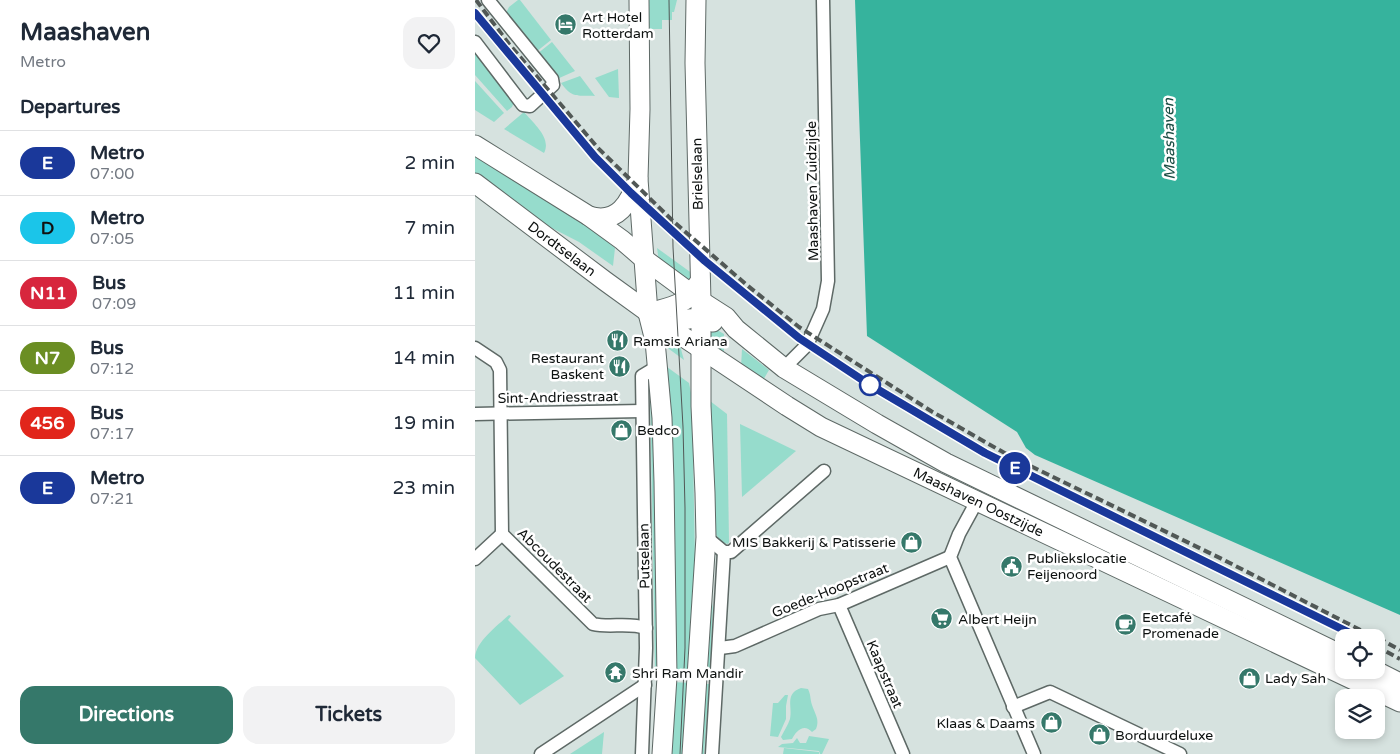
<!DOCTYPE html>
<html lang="en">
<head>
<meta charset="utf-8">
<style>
	:root { --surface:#fff; --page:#f2f2f3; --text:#1f2937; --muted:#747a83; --line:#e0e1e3; --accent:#35786a }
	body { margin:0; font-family:"Varela Round",sans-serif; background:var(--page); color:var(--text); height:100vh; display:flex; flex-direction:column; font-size:19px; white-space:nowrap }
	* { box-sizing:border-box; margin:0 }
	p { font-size:16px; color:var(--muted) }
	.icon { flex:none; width:28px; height:28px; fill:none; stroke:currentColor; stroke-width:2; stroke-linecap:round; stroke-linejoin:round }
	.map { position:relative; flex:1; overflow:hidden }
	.sheet { display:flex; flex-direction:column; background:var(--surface); width:475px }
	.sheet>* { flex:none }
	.badge { padding:0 10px; border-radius:16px; font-size:18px; line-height:32px }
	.buttons { position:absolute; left:860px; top:629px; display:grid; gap:10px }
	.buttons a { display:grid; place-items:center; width:50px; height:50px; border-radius:10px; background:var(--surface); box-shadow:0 2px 8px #0003; font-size:25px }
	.map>.badge { position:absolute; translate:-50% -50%; box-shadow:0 0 0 2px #fff }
	h2 { padding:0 20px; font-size:19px; line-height:45px }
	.round { display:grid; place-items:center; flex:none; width:52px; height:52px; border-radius:15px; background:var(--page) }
	.head { display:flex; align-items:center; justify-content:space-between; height:85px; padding:0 20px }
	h1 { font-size:24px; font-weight:800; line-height:38px }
	.cta { display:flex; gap:10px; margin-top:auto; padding:10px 20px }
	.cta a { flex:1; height:58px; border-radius:15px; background:var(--accent); color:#fff; font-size:20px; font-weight:800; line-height:58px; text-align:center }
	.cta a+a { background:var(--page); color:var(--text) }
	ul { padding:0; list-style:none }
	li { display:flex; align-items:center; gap:15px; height:65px; padding:0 20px; border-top:1px solid var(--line) }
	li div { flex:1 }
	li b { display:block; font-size:19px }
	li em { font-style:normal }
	li .badge { min-width:55px; font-weight:700; text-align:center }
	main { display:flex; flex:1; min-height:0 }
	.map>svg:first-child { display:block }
</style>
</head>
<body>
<main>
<section class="sheet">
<div class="head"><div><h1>Maashaven</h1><p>Metro</p></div><a class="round"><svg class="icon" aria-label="heart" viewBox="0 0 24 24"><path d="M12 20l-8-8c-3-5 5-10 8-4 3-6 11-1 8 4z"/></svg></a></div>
<h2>Departures</h2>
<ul>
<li><span class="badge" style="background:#1a389a;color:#fff">E</span><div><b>Metro</b><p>07:00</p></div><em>2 min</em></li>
<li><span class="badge" style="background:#1bc5e9;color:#111">D</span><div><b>Metro</b><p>07:05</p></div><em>7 min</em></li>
<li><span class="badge" style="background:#d7263d;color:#fff">N11</span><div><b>Bus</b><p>07:09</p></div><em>11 min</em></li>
<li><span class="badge" style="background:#6b8e23;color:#fff">N7</span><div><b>Bus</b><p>07:12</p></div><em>14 min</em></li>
<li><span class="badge" style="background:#e1251b;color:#fff">456</span><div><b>Bus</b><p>07:17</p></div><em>19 min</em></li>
<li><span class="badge" style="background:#1a389a;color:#fff">E</span><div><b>Metro</b><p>07:21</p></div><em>23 min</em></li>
</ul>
<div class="cta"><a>Directions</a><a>Tickets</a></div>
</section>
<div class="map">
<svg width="925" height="754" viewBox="0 0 925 754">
	<rect width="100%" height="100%" fill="#d6e2df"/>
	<!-- green -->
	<g fill="#96dccc">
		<path d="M43,0H45L76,40L61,52L31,13L34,7Z"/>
		<path d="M171,0H202L199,12H197V20H187V29H171Z"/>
		<path d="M77,42L100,71L82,79L62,54Z"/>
		<path d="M0,48L39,102L37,107L32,111L0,75Z"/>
		<path d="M143,69L144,98L134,97L120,78Z"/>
		<path d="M105,76L120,96C102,95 98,99 86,83Z"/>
		<path d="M0,81L29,113L19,122L0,110Z"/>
		<path d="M49,112C58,123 77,138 69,153L29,129Z"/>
		<path d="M0,154L103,216L140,248L138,266L104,242L73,226L0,176Z"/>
		<path d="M182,248L218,274L215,281L211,282L184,262Z"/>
		<path d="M232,324L249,334V354L231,338Z"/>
		<path d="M197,333L204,342L209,360L190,346V340Z"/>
		<path d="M267,349L294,370L287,382L266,367Z"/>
		<path d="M188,364L214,383L217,398L220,560L218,671L197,670Z"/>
		<path d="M178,383L184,672H180L175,384Z"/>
		<path d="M235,401L252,414L254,542L253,544L246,542L240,533Z"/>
		<path d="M265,424L321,451L267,497Z"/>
		<path d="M238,603L235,672L229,671L232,632Z"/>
		<path d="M34,615L36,616L33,620L89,676L45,705L0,658C0,642 22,626 34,615Z"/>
		<path d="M196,682L217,683L212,754H192Z"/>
		<path d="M226,684H234L229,754H223Z"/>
		<path d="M326,688L333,689C336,695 335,699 337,705C340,714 345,720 341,729L337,732C329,723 321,731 317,739L308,740L306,737C309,731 313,725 315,719C318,707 309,694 326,688Z"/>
		<path d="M310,695H313L311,706V719L303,737L295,736L298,703H303Z"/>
		<path d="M129,732L127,754H95Z"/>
		<path d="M334,736L354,739L347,754H345L344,751L303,747L307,744L318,743L322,738L325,743H331Z"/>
		<path d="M309,748L344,752V754H308Z"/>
	</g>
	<!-- water -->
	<path fill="#36b39d" d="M380,0H925V615L560,455L551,448L542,432L392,336Z"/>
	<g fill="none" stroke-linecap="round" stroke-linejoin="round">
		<defs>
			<g id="minor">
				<path d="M0,42L48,105L55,106L78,85L77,79L13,0"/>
				<path d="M0,348L21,362L25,370L27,534L118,624C135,628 153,622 171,628"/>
				<path d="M309,368L332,345L348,309L353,281L348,0"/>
				<path d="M0,414L167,411"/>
				<path d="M502,501L484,534L475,557L559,754"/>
				<path d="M231,537L249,552H256L349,471"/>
				<path d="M0,559L27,534"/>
				<path d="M364,605L428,754"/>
				<path d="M245,648L260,646L344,609L364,605L475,557"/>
				<path d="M538,707L575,692L705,754"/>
				<path d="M66,754L170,685"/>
				<path d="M167,754L171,648L167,376L182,367"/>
				<path d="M237,754L249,552"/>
			</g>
			<g id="secondary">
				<path d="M164,0L165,109L163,179L173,313L180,341L187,418L189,482L192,677L187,754"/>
				<path d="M0,145L114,216L147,240L169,259L226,301L251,317L261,329L309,368L402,424L471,463L869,656"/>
				<path id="s1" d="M0,183L130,281L195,328L312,406L346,427L925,702"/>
				<path d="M114,216C143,225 155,202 163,179"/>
				<path d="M173,313C193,307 213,306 222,285"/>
				<path d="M186,335C203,320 215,314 238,322"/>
				<path d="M899,670L925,683"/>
				<path d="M217,754L231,537L230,493L226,406V301L220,63L221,0"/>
			</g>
		</defs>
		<!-- minor casing -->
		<use href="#minor" stroke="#5e6966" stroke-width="15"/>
		<!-- secondary casing -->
		<use href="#secondary" stroke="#5e6966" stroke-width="21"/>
		<!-- minor -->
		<use href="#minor" stroke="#fff" stroke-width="12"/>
		<!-- secondary -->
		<use href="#secondary" stroke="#fff" stroke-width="19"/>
		<!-- tram -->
		<path stroke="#515856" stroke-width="1" d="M194,0L198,247L208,427L210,508V648L205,754"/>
		<!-- rail -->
		<g stroke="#515856" stroke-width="4" stroke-dasharray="8 4" stroke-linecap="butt">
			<path d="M1,0L34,44L123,148L199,222L273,286L324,327L456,411L533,455L747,559L901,638"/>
			<path d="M0,13L65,91L88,118"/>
			<path d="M109,143L156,193L195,229L275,299L324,338L395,385L510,453L852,621"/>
			<path d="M903,638L925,650"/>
			<path d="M901,646L925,659"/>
		</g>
	</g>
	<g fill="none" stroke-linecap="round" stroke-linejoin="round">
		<defs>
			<path id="line" d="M0,13L120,157L156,193L230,261L324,338L395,385L510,453L885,638"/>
		</defs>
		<!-- line casing -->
		<use href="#line" stroke="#fff" stroke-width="11"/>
		<!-- line -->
		<use href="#line" stroke="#1a389a" stroke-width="8"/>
	</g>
	<!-- icons -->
	<defs>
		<symbol id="hotel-disc" viewBox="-11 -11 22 22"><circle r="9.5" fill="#35786a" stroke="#fff"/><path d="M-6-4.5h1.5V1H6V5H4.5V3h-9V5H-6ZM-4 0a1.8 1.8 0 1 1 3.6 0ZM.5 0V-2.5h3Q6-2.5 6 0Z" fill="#fff"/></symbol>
		<symbol id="restaurant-disc" viewBox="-11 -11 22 22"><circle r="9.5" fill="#35786a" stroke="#fff"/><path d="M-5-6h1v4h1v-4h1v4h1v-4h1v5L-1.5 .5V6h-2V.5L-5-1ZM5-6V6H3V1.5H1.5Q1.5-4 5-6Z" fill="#fff"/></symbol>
		<symbol id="shop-disc" viewBox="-11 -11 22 22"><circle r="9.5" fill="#35786a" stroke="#fff"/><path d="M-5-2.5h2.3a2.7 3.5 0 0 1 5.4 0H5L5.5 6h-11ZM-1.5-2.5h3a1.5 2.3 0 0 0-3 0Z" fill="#fff"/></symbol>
		<symbol id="civic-disc" viewBox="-11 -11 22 22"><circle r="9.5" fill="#35786a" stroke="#fff"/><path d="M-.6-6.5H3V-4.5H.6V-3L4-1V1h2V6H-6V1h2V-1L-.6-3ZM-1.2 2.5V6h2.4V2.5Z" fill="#fff"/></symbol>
		<symbol id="supermarket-disc" viewBox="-11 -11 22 22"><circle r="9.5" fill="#35786a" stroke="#fff"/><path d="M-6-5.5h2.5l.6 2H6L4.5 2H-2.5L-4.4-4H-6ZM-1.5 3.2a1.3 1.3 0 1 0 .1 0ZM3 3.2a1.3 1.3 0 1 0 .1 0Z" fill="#fff"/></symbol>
		<symbol id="cafe-disc" viewBox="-11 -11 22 22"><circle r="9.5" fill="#35786a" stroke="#fff"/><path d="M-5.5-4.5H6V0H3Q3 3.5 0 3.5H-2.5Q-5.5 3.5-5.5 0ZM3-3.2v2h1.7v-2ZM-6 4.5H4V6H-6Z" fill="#fff"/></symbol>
		<symbol id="temple-disc" viewBox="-11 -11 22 22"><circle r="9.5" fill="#35786a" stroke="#fff"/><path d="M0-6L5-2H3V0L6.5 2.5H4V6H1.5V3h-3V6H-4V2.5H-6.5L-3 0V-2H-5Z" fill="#fff"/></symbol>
	</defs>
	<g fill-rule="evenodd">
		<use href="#hotel-disc" x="78" y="12" width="25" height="25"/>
		<use href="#restaurant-disc" x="130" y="328" width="25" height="25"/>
		<use href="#restaurant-disc" x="132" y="354" width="25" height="25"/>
		<use href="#shop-disc" x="134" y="418" width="25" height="25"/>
		<use href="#shop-disc" x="424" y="530" width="25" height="25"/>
		<use href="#civic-disc" x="524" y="554" width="25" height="25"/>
		<use href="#supermarket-disc" x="454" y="606" width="25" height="25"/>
		<use href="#cafe-disc" x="638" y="612" width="25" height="25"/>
		<use href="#temple-disc" x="128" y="660" width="25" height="25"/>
		<use href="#shop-disc" x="762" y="666" width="25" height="25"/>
		<use href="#shop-disc" x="564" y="710" width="25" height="25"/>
		<use href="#shop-disc" x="612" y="722" width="25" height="25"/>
	</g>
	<!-- markers -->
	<circle fill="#fff" stroke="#1a389a" stroke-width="2.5" cx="395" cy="385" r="10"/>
	<g text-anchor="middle" stroke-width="5" stroke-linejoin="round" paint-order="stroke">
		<!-- poi labels -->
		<g font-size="14" fill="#0d1110" stroke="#fff" text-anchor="start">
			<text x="107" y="22">Art Hotel<tspan x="107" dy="16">Rotterdam</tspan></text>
			<text x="158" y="346">Ramsis Ariana</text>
			<text x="129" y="363" text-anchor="end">Restaurant<tspan x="129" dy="16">Baskent</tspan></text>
			<text x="162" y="435">Bedco</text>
			<text x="421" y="547" text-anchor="end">MIS Bakkerij &amp; Patisserie</text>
			<text x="552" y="563">Publiekslocatie<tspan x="552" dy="16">Feijenoord</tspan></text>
			<text x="667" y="622">Eetcafé<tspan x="667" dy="16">Promenade</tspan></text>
			<text x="483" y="624">Albert Heijn</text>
			<text x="157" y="678">Shri Ram Mandir</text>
			<text x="790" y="683">Lady Sah</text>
			<text x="560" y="728" text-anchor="end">Klaas &amp; Daams</text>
			<text x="640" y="740">Borduurdeluxe</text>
		</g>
		<!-- street labels -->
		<g font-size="14" fill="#0d1110" stroke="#fff">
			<text transform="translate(222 174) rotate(-91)" y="5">Brielselaan</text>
			<text transform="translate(337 191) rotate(-91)" y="5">Maashaven Zuidzijde</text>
			<text dy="5" stroke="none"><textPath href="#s1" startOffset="109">Dordtselaan</textPath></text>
			<text transform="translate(83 397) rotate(-1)" y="5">Sint-Andriesstraat</text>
			<text dy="5" stroke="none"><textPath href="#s1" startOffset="598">Maashaven Oostzijde</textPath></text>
			<text transform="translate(169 556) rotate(-91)" y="5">Putselaan</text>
			<text transform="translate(80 565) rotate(45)" y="5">Abcoudestraat</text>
			<text transform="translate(355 590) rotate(-22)" y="5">Goede-Hoopstraat</text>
			<text transform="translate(410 674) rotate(67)" y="5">Kaapstraat</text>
		</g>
		<!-- water labels -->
		<g font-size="15" font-style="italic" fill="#1a4d43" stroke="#fff">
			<text transform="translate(694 139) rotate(-91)" y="5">Maashaven</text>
		</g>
	</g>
</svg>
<div class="buttons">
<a><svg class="icon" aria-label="locate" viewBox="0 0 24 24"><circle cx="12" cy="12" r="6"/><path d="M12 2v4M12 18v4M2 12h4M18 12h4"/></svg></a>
<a><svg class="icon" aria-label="layers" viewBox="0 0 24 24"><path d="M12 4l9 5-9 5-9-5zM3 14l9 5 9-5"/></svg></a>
</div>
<b class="badge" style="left:540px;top:468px;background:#1a389a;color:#fff">E</b>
</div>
</main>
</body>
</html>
